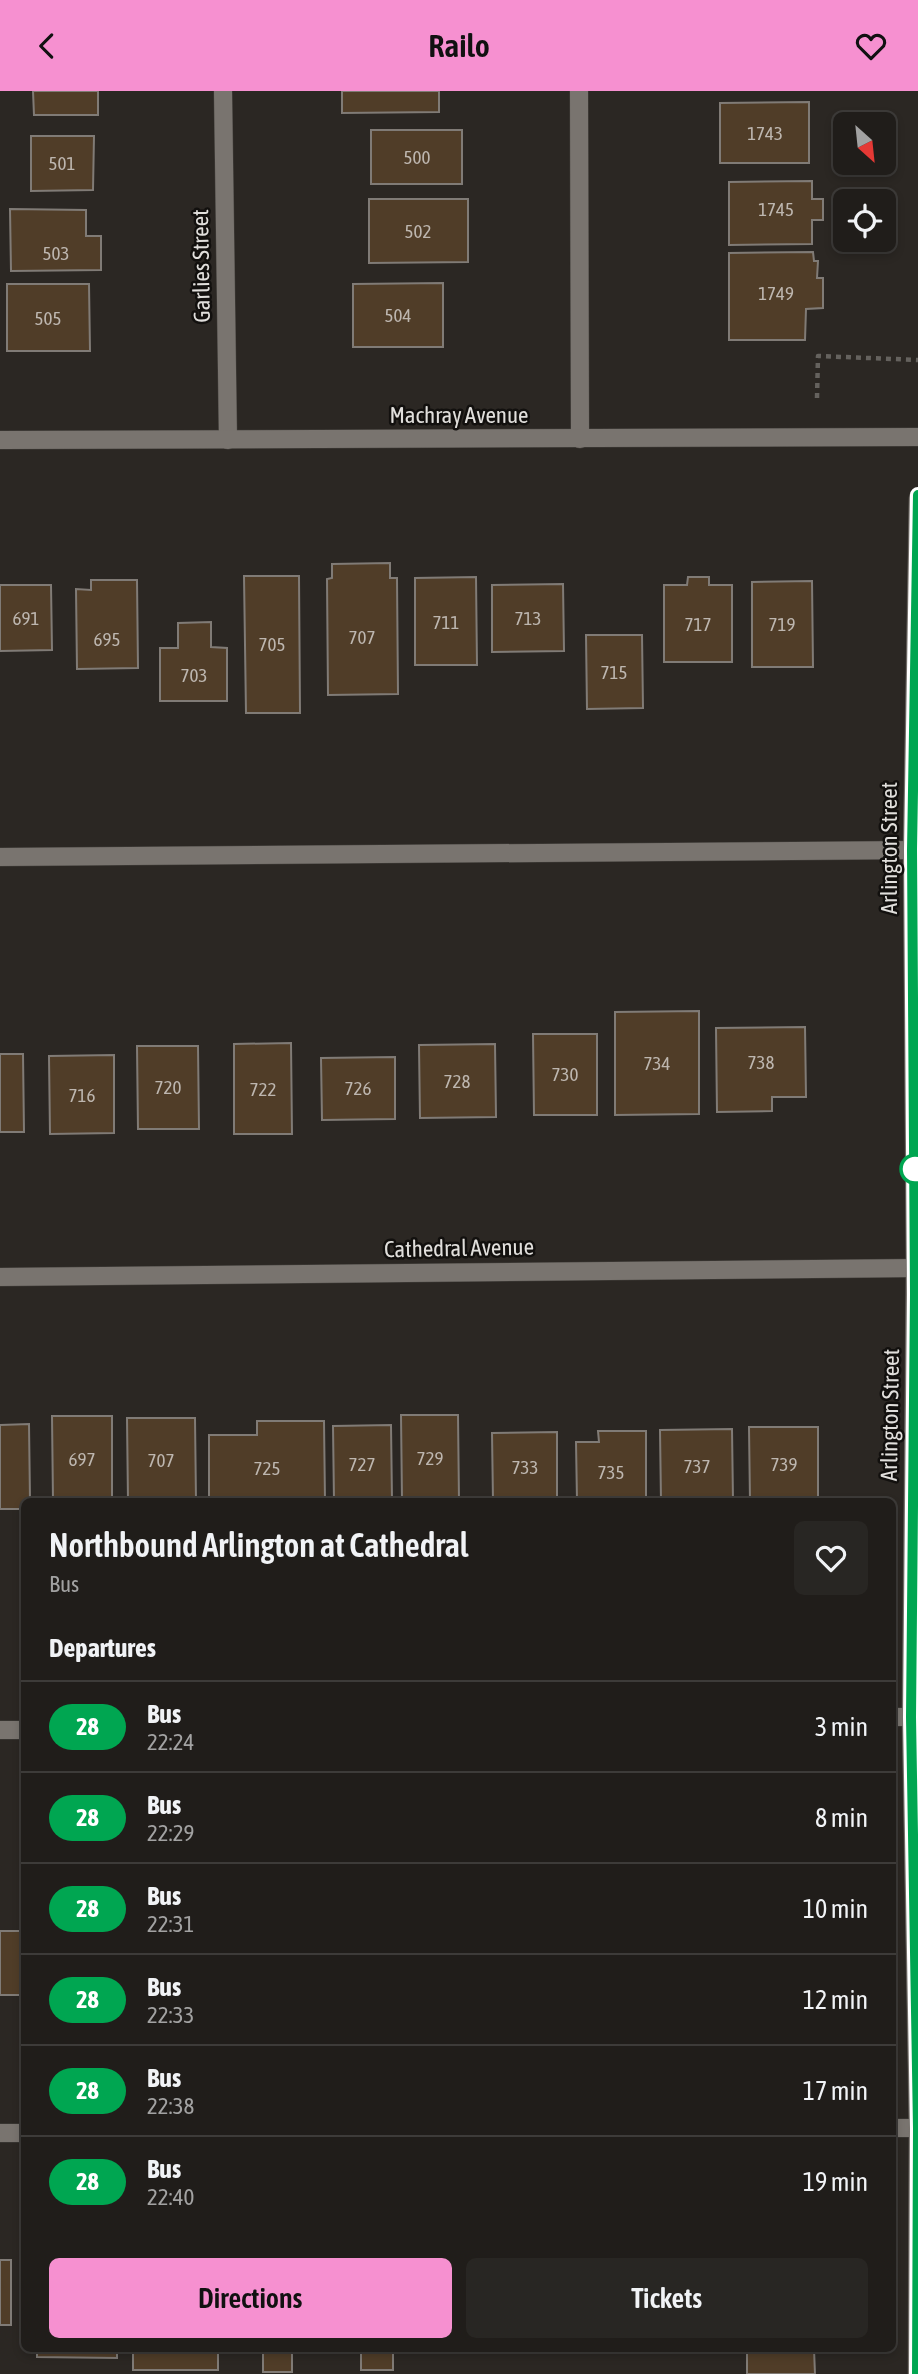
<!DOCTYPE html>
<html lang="en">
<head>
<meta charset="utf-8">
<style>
	:root { --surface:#201d1a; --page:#282623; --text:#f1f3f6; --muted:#a2a2a2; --line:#3d3b39; --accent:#f690d0 }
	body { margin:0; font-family:"Asap Condensed",sans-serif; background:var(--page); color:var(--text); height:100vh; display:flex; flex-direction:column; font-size:26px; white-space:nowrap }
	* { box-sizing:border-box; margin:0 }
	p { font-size:23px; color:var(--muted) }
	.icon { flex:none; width:38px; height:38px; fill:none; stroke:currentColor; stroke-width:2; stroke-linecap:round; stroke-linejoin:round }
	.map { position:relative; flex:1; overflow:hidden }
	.panel { position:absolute; left:21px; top:1407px; width:875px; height:854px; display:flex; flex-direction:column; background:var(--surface); border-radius:10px; box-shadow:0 4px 10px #0003,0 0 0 2px var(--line) }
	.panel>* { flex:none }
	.badge { padding:0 14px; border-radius:23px; font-size:24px; line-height:46px }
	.needle { width:46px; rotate:153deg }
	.controls { position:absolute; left:833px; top:21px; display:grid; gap:14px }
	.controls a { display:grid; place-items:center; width:63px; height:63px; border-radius:10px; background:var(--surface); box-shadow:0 4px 10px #0003,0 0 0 2px var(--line); font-size:35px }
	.map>.badge { position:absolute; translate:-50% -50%; box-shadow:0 0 0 4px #fff }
	h2 { padding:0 28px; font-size:26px; line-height:63px }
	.round { display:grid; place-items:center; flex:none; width:74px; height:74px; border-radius:10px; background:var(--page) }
	.headline { display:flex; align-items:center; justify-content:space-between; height:119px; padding:0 28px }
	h1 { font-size:33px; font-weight:600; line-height:52px }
	.action { display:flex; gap:14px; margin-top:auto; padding:14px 28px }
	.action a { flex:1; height:80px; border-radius:10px; background:var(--accent); color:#111; font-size:28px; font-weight:600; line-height:80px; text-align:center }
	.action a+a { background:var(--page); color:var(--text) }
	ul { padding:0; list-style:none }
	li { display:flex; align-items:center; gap:21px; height:91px; padding:0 28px; border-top:2px solid var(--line) }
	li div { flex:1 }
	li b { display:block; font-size:26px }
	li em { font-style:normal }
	li .badge { min-width:77px; font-weight:700; text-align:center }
	header { display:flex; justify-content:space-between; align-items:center; height:91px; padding:0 28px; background:var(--accent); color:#111; font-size:32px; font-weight:600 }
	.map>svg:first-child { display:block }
</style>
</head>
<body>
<header><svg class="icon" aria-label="back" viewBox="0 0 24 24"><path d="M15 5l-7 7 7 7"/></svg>Railo<svg class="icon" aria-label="heart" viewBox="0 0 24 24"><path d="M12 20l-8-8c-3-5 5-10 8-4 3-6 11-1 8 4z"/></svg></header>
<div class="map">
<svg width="918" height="2283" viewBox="0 0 918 2283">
	<rect width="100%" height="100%" fill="#2b2723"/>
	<!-- building -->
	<g fill="#503d28" stroke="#807b76" stroke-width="2">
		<path d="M33,0H98V24H34Z"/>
		<path d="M342,0H439V21L342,22Z"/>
		<path d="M809,11V72H720V12Z"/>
		<rect x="371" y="39" width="91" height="54"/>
		<path d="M31,45H94L93,99L31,100Z"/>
		<path d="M812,90V108H823V129H812V153L729,154V91Z"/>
		<path d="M369,108H468V171L369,172Z"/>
		<path d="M10,118L86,119V145H101V179L11,180Z"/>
		<path d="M813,161L814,170H818L817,187H823V217L806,218L805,249H729V162Z"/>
		<path d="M443,192V256H353V193Z"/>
		<path d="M7,193H89L90,260H7Z"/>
		<path d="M390,472V487H397L398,603L328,604L327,488L332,487V473Z"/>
		<path d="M244,485H299L300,622H246Z"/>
		<path d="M476,486L477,574H415V487Z"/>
		<path d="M688,486H709V494H732V571H664V494H687Z"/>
		<path d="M91,489H137L138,577L77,578L76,498L91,499Z"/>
		<path d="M812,490L813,576H752V491Z"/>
		<path d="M563,493L564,560L492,561V494Z"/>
		<path d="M0,494H51L52,559L0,560Z"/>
		<path d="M211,531V556L227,557V610H160V557H178V532Z"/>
		<path d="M586,544H642L643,617L587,618Z"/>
		<path d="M699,920V1023L615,1024V921Z"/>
		<path d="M805,936L806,1006H772V1020L717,1021L716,937Z"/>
		<path d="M533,943H597V1024H534Z"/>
		<path d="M291,952L292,1043H234V953Z"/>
		<path d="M495,953L496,1026L420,1027L419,954Z"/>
		<path d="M137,955H198L199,1038H138Z"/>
		<path d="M0,963H23L24,1041H0Z"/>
		<path d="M114,964V1042L50,1043L49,965Z"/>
		<path d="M395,966V1028L322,1029L321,967Z"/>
		<path d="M401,1324H458L459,1410H402Z"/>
		<path d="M52,1325H112V1410H53Z"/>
		<path d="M127,1327H195L196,1410H128Z"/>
		<path d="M257,1330H324L325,1410H209V1344H257Z"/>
		<path d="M29,1333L30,1410H24V1418H0V1334Z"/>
		<path d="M391,1334L392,1410H334L333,1335Z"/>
		<path d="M749,1336H818V1410H750Z"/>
		<path d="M732,1338L733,1410H661L660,1339Z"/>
		<path d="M598,1340H646V1410H577L576,1351H599Z"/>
		<path d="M557,1341V1410H493L492,1342Z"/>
		<rect x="0" y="1840" width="24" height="64"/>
		<rect x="0" y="2169" width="11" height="65"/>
		<path d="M37,2258H117V2267L37,2266Z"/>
		<rect x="133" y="2258" width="85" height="21"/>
		<rect x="263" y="2258" width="29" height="23"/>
		<rect x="361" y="2258" width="32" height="21"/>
		<path d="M747,2258H814L815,2283H747Z"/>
	</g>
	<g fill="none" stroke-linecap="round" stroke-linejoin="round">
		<defs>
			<g id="lane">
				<path d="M579,0L580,348"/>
				<path d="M0,766L918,759"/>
				<path d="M892,1626H918"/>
				<path d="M0,1639H24"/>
			</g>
			<g id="street">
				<path d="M223,0L228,349"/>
				<path d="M0,349L918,346"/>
				<path d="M0,1186L918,1177"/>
				<path d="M892,2037H918"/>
				<path d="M0,2042H24"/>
			</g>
			<path id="secondary" d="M917,2283L918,2037L911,1626L915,1177L912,759L918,407"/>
		</defs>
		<!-- lane casing -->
		<use href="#lane" stroke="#45423e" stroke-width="19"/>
		<!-- street casing -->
		<use href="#street" stroke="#45423e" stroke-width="19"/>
		<!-- secondary casing -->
		<use href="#secondary" stroke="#45423e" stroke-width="19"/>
		<!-- path -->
		<path stroke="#65625e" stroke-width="4.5" stroke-dasharray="5 5" stroke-linecap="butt" d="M817,307L818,265L918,269"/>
		<!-- lane -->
		<use href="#lane" stroke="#79746f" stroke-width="18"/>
		<!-- street -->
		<use href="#street" stroke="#79746f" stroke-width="18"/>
		<!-- secondary -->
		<use href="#secondary" stroke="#79746f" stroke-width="18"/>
	</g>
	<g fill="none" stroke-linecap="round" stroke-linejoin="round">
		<defs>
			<path id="line" d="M917,2283L918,2037L911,1626L915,1203L912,759L918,404"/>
		</defs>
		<!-- line casing -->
		<use href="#line" stroke="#fff" stroke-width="16"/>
		<!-- line -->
		<use href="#line" stroke="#00a651" stroke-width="10"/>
	</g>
	<!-- markers -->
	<circle fill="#fff" stroke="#00a651" stroke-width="3.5" cx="915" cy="1078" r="14"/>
	<g text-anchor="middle" stroke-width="5" stroke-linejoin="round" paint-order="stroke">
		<!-- number labels -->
		<g font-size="19" fill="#bdb6af">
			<text x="765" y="49">1743</text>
			<text x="417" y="73">500</text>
			<text x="62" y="79">501</text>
			<text x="776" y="125">1745</text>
			<text x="418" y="147">502</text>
			<text x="56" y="169">503</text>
			<text x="776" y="209">1749</text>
			<text x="398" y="231">504</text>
			<text x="48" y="234">505</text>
			<text x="26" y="534">691</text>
			<text x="528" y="534">713</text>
			<text x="446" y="538">711</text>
			<text x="698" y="540">717</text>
			<text x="782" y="540">719</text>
			<text x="362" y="553">707</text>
			<text x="107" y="555">695</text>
			<text x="272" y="560">705</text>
			<text x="614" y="588">715</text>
			<text x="194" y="591">703</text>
			<text x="761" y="978">738</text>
			<text x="657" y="979">734</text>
			<text x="565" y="990">730</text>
			<text x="457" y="997">728</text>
			<text x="168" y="1003">720</text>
			<text x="358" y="1004">726</text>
			<text x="263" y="1005">722</text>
			<text x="82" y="1011">716</text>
			<text x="430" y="1374">729</text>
			<text x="82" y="1375">697</text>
			<text x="161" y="1376">707</text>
			<text x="362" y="1380">727</text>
			<text x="784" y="1380">739</text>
			<text x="697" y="1382">737</text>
			<text x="525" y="1383">733</text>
			<text x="267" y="1384">725</text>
			<text x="611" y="1388">735</text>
		</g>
		<!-- street labels -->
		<g font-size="23" fill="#e1dfdc" stroke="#12100e">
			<text transform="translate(201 175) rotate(-91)" y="8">Garlies Street</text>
			<text x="459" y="332">Machray Avenue</text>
			<text transform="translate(889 757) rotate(-90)" y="8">Arlington Street</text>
			<text transform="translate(459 1157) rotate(-1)" y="8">Cathedral Avenue</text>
			<text transform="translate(890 1324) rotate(-89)" y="8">Arlington Street</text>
		</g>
	</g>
</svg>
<div class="controls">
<a><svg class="needle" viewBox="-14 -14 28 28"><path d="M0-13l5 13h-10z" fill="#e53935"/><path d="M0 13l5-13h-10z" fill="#a2a2a2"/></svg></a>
<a><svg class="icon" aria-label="locate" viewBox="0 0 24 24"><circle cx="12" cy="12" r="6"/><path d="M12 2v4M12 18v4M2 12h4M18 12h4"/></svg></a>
</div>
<section class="panel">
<div class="headline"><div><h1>Northbound Arlington at Cathedral</h1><p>Bus</p></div><a class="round"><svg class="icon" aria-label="heart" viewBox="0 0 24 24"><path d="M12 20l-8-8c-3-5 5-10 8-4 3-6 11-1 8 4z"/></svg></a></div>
<h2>Departures</h2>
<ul>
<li><span class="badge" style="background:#00a651;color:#fff">28</span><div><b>Bus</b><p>22:24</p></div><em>3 min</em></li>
<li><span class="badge" style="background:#00a651;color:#fff">28</span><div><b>Bus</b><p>22:29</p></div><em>8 min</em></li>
<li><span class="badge" style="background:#00a651;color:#fff">28</span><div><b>Bus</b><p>22:31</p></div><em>10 min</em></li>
<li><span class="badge" style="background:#00a651;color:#fff">28</span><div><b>Bus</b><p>22:33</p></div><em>12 min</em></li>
<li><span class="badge" style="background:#00a651;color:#fff">28</span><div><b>Bus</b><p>22:38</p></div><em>17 min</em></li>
<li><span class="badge" style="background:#00a651;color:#fff">28</span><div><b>Bus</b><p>22:40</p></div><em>19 min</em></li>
</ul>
<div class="action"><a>Directions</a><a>Tickets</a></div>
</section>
</div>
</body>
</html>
